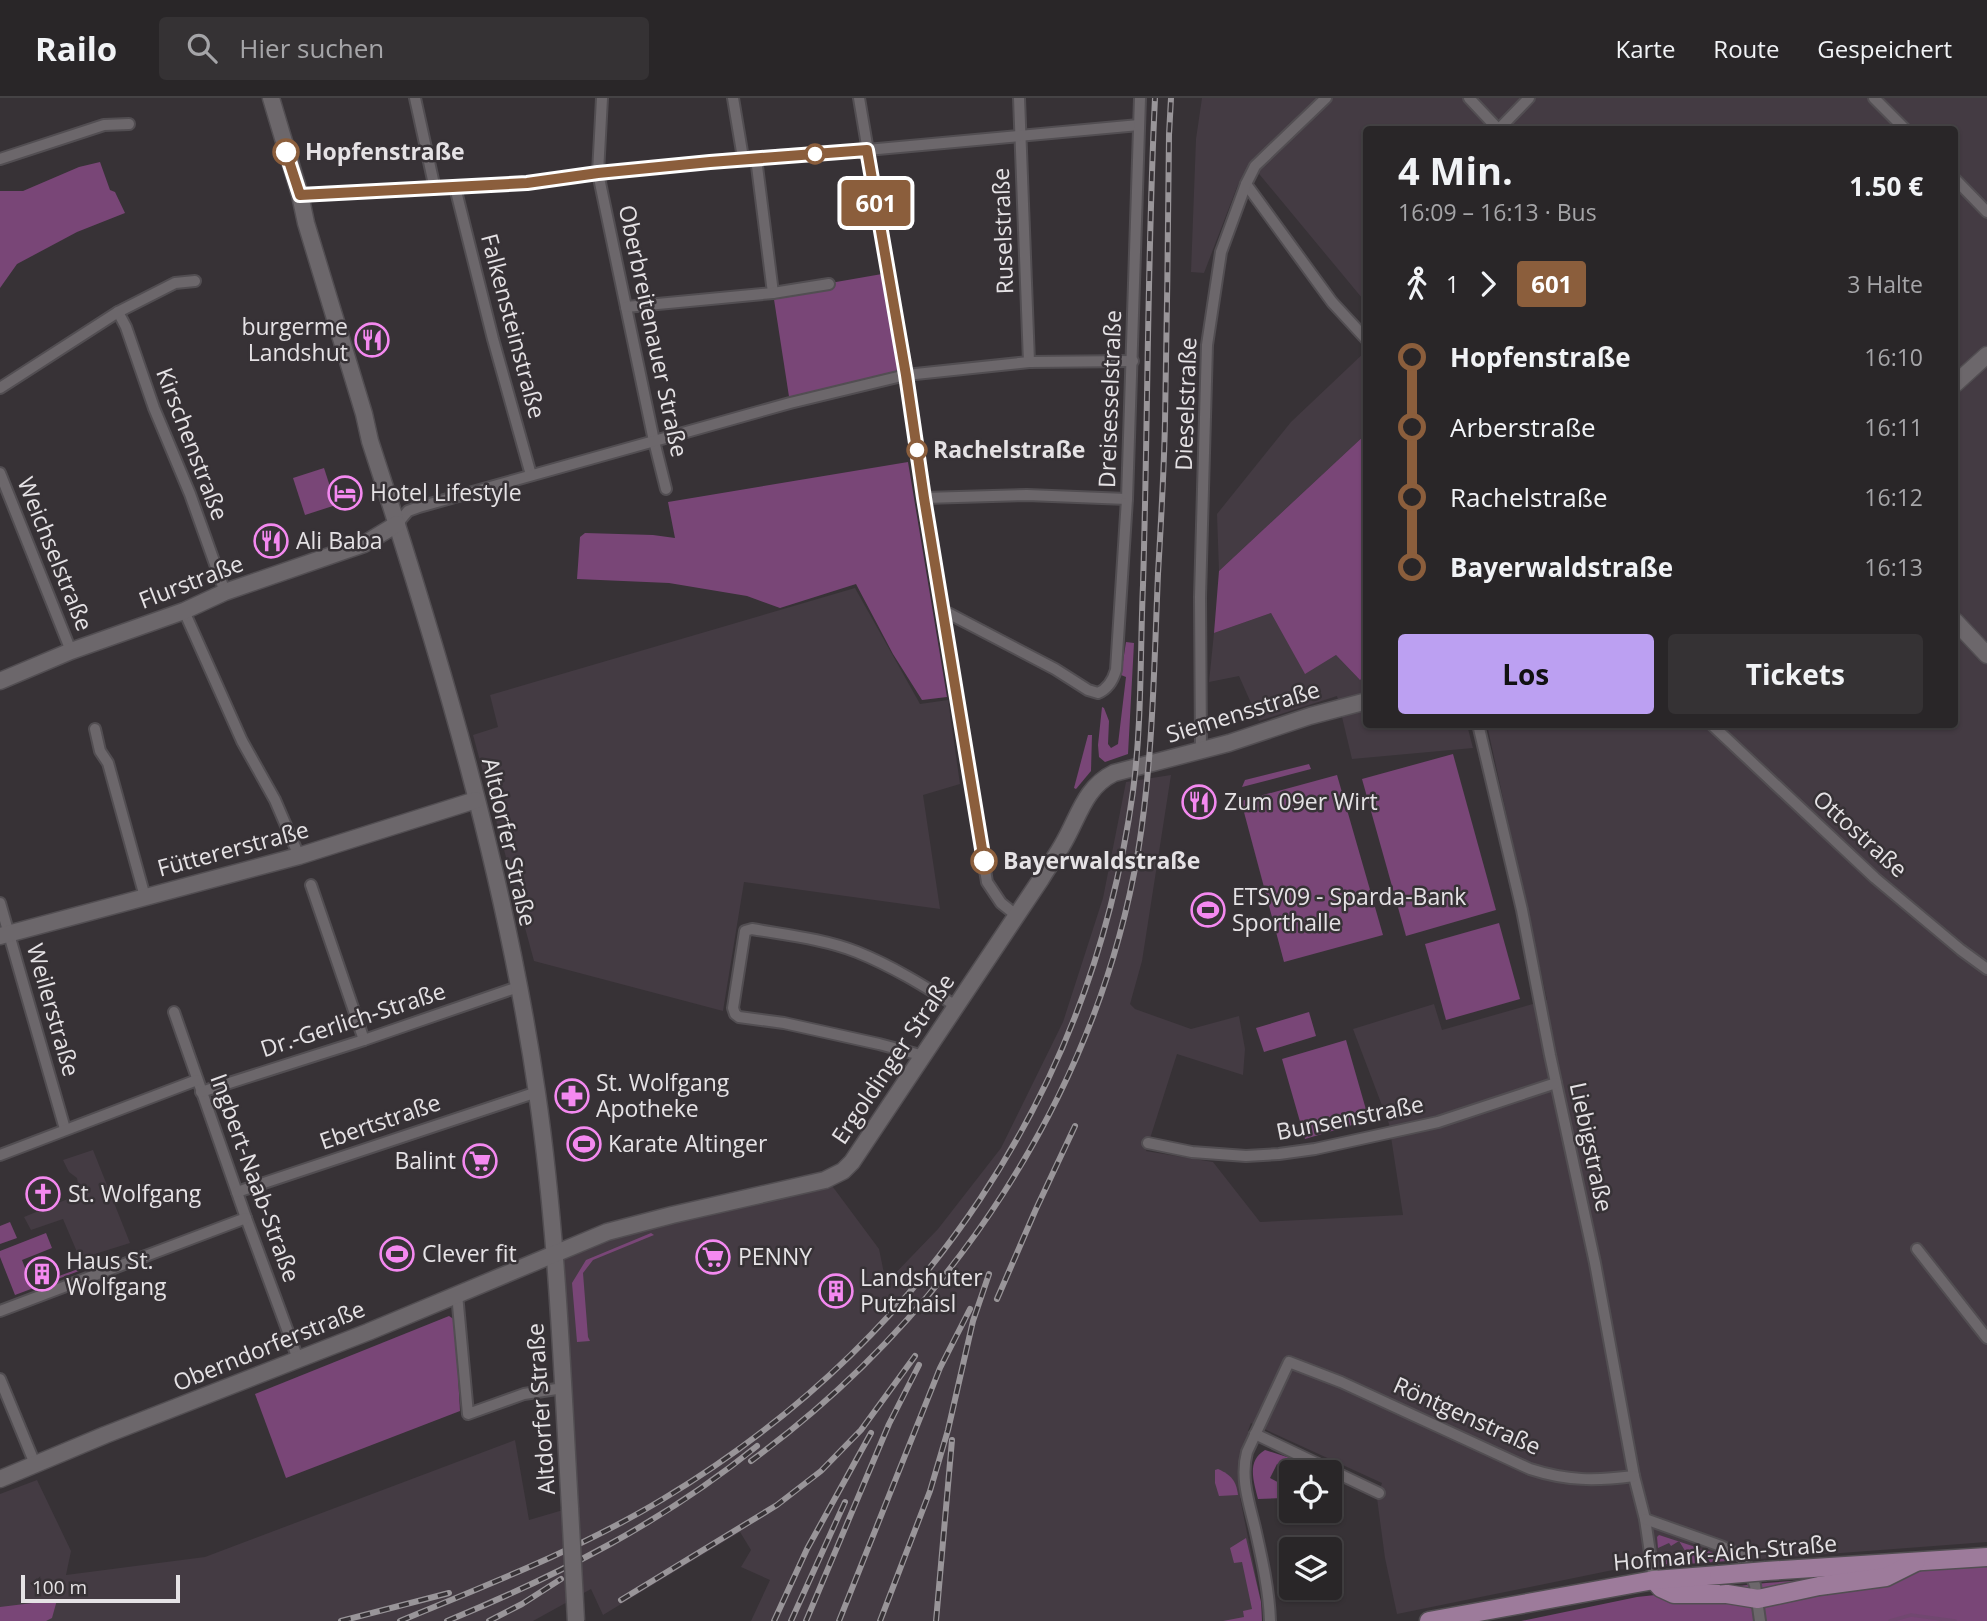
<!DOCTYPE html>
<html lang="de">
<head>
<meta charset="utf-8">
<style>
	:root { --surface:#292628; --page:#353234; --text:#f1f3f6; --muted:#a5a5a8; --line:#454345; --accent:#bca0f2 }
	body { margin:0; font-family:"Open Sans",sans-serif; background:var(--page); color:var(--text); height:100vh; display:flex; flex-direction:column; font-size:26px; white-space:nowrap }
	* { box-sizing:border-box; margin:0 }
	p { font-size:23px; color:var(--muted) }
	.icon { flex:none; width:38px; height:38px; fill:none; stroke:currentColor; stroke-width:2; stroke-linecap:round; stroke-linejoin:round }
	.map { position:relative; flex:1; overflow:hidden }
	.panel { position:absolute; left:1363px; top:28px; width:595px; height:602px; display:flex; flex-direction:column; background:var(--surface); border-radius:7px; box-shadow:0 2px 5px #0004,0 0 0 2px var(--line) }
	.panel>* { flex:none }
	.badge { padding:0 14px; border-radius:5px; font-size:24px; line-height:46px }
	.fabs { position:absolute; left:1279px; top:1362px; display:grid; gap:14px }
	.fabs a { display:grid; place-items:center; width:63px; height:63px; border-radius:7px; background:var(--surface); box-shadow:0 2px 5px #0004,0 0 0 2px var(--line); font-size:35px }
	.scale { position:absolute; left:21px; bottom:18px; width:159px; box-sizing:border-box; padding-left:7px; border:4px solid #e5e2e5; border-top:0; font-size:19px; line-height:24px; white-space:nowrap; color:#e5e2e5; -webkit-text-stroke:5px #373236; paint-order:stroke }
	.map>.badge { position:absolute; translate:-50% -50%; box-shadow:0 0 0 4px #fff }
	.legs { display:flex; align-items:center; gap:10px; height:77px; padding:0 35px; font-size:23px }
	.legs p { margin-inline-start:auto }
	.head { display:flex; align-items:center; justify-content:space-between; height:119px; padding:0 35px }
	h1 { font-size:38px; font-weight:700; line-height:52px }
	.action { display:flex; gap:14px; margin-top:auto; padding:14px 35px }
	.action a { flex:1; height:80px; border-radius:7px; background:var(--accent); color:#111; font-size:28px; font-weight:700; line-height:80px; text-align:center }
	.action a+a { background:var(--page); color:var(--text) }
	ul { padding:0 35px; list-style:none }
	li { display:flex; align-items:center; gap:24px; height:70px; font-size:26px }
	li i { display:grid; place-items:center; width:10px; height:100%; margin:0 9px; background:currentColor }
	li i::after { content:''; width:18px; height:18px; margin:-9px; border:5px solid; border-radius:50%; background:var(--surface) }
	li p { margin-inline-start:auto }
	li:first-child i { background:linear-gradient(#0000 50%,currentColor 0) }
	li:last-child i { background:linear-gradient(currentColor 50%,#0000 0) }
	header { display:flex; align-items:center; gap:42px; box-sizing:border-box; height:98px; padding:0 35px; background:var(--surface); border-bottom:2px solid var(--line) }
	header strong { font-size:33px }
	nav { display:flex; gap:38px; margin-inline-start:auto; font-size:24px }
	.search { width:490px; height:63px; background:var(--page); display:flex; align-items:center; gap:18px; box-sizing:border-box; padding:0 24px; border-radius:7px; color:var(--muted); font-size:26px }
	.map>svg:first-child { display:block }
</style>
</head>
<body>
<header>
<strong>Railo</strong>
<div class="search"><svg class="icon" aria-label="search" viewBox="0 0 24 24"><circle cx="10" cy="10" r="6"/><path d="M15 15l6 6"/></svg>Hier suchen</div>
<nav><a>Karte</a><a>Route</a><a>Gespeichert</a></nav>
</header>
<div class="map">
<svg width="1987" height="1523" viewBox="0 0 1987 1523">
	<rect width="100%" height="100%" fill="#373236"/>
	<!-- built -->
	<g fill="#443b43">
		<path d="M1202,0H1987V1444L1613,1472L1397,1516L1385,1460L1377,1400L1382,1385L1251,1325L1248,1333L1255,1336L1247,1354V1399L1240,1400L1261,1504L1262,1523H751L770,1482L741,1469L751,1452L740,1434L603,1517L591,1491L533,1523H0V1396L37,1382L71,1453L66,1477L205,1459L515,1342L529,1422L570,1410L553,1158L684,1118L827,1081L879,1151L886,1185L938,1131L1001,1050L1063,924L1103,800L1126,684L1171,677L1142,863L1130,906L1135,911L1191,931L1239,918L1245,951L1243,977L1177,956L1146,1053L1213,1064L1260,1124L1403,1117L1389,1026L1353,931L1434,906L1442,932L1547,902L1487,627L1955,626V32H1367V206L1250,65L1237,89L1204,175L1191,174L1196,41Z"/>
		<path d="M1367,252V335L1219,473L1217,416L1291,324Z"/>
		<path d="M855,490L920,606L948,602L960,686L923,697L940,811L744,784L723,913L534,863L473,637L498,629L490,597Z"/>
		<path d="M1271,515L1305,575L1336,557L1359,581L1367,575V626L1467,627L1473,650L1352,661L1337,598L1259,623L1239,578L1209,584L1214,535Z"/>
		<path d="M93,1052L130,1145L82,1160L81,1154H77L63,1121L31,1132L24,1119L75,1098L78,1086L77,1080L69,1074L63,1062Z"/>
	</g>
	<!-- green -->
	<g fill="#794677">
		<path d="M100,64L110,92L115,94L125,115L77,134L17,166L0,190V93H23L79,69Z"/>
		<path d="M882,176L888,177L906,277L790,305L773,195Z"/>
		<path d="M1367,335V575L1360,582L1336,557L1305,576L1271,515L1214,535L1219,473Z"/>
		<path d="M908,364L947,599L922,602L893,556L856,486L780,510L747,498L669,485L577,481L580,439L585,435L653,437L675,440L668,404Z"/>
		<path d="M324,370L336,407L305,417L293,380Z"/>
		<path d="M1126,544L1134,545L1128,656L1105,664L1099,659L1098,647L1102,609L1104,610L1109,623L1108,646L1111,650L1118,646L1126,579L1121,577Z"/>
		<path d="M1088,637H1092L1091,673L1076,691L1074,690Z"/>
		<path d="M1453,656L1496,812L1406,838L1362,681Z"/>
		<path d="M1309,666L1311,671L1242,689L1245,682Z"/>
		<path d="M1337,677L1383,837L1284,864L1241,703Z"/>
		<path d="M1499,825L1520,901L1446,922L1425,846Z"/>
		<path d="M1309,914L1316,938L1264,954L1256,930Z"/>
		<path d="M1346,942L1369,1022L1305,1041L1282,961Z"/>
		<path d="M10,1124L17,1140L0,1146V1128Z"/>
		<path d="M46,1135L52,1150L22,1162L32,1188L78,1171L79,1173L15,1197L0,1159V1153Z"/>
		<path d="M651,1135L654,1137L593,1162L583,1175L588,1239L590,1243L577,1244L572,1185L586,1162Z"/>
		<path d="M449,1218L455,1222L460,1313L286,1380L255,1296Z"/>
		<path d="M1265,1352L1290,1360L1292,1374L1277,1366L1270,1380L1285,1388L1284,1400L1258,1401C1254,1384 1246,1363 1265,1352Z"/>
		<path d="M1218,1371C1231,1377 1236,1382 1238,1397L1219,1398L1215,1385V1372Z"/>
		<path d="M1659,1437L1720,1457L1725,1459L1727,1463L1670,1467C1663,1466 1661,1463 1660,1456L1664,1463L1669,1461L1671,1464L1687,1456L1679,1443L1671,1448L1669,1445L1658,1450L1657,1439Z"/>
		<path d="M1246,1440L1261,1504L1262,1523H1223L1244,1519L1243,1513L1252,1511L1242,1464L1234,1465L1230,1450Z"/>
		<path d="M1987,1468V1523H1521L1637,1499L1766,1485Z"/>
		<path d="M57,1502L52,1520L46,1523H0V1509Z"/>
	</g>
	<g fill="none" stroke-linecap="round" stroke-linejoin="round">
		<!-- stream -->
		<path stroke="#714870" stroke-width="3.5" d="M1890,1523L1911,1517L1955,1523"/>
		<defs>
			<g id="street">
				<path d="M415,0L435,91"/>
				<path d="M602,0L598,75L654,343L666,391"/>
				<path d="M733,0L743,60"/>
				<path d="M859,0L906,277L924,400L987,784L1001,805L1016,817"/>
				<path d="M1019,0L1029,264"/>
				<path d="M1469,0L1499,32"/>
				<path d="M1874,0L1906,32"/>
				<path d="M1499,31L1529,0"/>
				<path d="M756,60L773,195"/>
				<path d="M0,61L104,27L129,26"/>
				<path d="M1955,81L1987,114"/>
				<path d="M1246,86L1332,204L1367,242"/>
				<path d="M455,89L493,241L531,377"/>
				<path d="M300,97L527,85L598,75L743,60L867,52L1139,27"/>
				<path d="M626,209L773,195L829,186"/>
				<path d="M118,214L126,229L154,310L190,396L225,494"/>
				<path d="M0,290L118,214L175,185L195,183"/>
				<path d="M0,375L71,553"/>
				<path d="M924,400L1027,397L1127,401"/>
				<path d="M397,426L408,413L419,409L790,305L906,277L1029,264L1133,263"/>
				<path d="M184,513L242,643L275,702L299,758"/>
				<path d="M944,513L1055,571L1088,592L1098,595C1108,591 1113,582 1116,572L1127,401L1140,0"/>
				<path d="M1478,626L1522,812L1550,957L1595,1165L1634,1378L1645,1421L1654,1482"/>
				<path d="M1711,626L1875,780L1961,852L1987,871"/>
				<path d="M95,631L100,653L108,665L145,799"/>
				<path d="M1201,652L1200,499L1207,247L1221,154L1246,86L1255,68L1326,0"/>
				<path d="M311,787L364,942"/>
				<path d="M0,805L65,1031"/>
				<path d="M174,914L246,1120L298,1261"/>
				<path d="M924,958L879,946L784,925L739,919L735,916L733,910L745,833L752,831C786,837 824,841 857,854C892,868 924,888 956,908"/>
				<path d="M201,994L364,942L518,889"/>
				<path d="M1148,1045L1192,1054L1246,1058L1279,1056L1315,1051L1438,1024L1556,985"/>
				<path d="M0,1057L197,982"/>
				<path d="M237,1094L537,994"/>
				<path d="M1917,1151L1987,1240"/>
				<path d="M457,1196L468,1316L524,1296L563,1290"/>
				<path d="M0,1213L246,1120"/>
				<path d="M0,1281L35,1366"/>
				<path d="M1255,1336L1379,1395"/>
				<path d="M1645,1421L1721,1448L1743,1459L1755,1487L1760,1523"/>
				<path d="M1270,1523C1269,1492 1262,1461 1255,1430C1249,1405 1240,1380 1247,1354L1289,1264L1341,1284L1530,1371C1567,1383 1595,1383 1634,1378"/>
			</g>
			<g id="secondary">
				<path d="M271,0L300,97L306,125L364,316L370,343C439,554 505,774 537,995C557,1132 562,1272 570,1410"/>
				<path d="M1955,286L1987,257"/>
				<path d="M1955,523L1987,557"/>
				<path d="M0,583L71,553L184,513L225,494L364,446L397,426"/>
				<path d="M0,838L299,758L476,702"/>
				<path d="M0,1381L105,1337L368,1234L607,1134L672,1117L825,1082L843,1073L852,1064L1041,781C1048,769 1057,757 1064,744C1079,718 1085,689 1114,675L1229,645L1310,618L1367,603"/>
			</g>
			<g id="primary">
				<path d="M1766,1473L1987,1459"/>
				<path d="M1654,1482L1661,1490L1674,1496H1727L1758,1501L1819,1488L1886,1479L1916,1464"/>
				<path d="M1429,1523L1654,1482L1719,1477"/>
			</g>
		</defs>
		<!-- street casing -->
		<use href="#street" stroke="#524e52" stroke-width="14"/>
		<!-- secondary casing -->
		<use href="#secondary" stroke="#524e52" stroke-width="19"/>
		<!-- primary casing -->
		<use href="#primary" stroke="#524e52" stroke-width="21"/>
		<!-- street -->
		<use href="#street" stroke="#6c676b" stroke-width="10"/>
		<!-- secondary -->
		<use href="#secondary" stroke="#6c676b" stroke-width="16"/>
		<!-- primary -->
		<use href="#primary" stroke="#9d7b9b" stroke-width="18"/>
		<defs>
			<g id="rail">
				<path d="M997,1201L1036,1111L1075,1028"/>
				<path d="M751,1363C950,1217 1096,998 1138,754C1153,662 1154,569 1158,476C1161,425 1164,374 1165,323C1167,228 1168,132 1169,37L1171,0"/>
				<path d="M621,1502L777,1407L821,1373L861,1332L915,1258"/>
				<path d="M341,1523L449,1495"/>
				<path d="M400,1523C489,1486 580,1451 663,1401C923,1245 1092,993 1133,693C1142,625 1140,555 1143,487C1148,325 1147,162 1155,0"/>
				<path d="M447,1523C557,1478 665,1423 757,1348"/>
				<path d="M489,1523L522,1506L561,1481"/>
				<path d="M774,1523L807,1451L871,1335"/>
				<path d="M791,1523L845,1404"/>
				<path d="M806,1523L889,1326L919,1267"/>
				<path d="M839,1523L940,1270L970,1211"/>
				<path d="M880,1523L930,1393L948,1332L973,1223L989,1176"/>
				<path d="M936,1523L952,1342"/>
			</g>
		</defs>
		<!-- rail casing -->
		<use href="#rail" stroke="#999599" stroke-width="6"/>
		<!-- rail -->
		<use href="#rail" stroke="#373236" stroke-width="3.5" stroke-dasharray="10" stroke-linecap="butt"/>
		<defs>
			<path id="secondary-bridge" d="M570,1410L576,1523"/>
			<path id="primary-bridge" d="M1719,1477L1766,1473"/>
		</defs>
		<!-- secondary-bridge casing -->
		<use href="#secondary-bridge" stroke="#524e52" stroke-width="19" stroke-linecap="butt"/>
		<!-- primary-bridge casing -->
		<use href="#primary-bridge" stroke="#524e52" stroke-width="21" stroke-linecap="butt"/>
		<!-- secondary-bridge -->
		<use href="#secondary-bridge" stroke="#6c676b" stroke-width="16"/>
		<!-- primary-bridge -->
		<use href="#primary-bridge" stroke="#9d7b9b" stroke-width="18"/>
	</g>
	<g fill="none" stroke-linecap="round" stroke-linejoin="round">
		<defs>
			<path id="line-1" d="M286,54L300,97L527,85L598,75L710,64L867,52L906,277L924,400L984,763"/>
		</defs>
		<!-- line-1 casing -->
		<use href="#line-1" stroke="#fff" stroke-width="16"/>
		<!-- line-1 -->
		<use href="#line-1" stroke="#8b5e3c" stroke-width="10"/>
	</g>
	<!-- icons -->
	<defs>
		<symbol id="restaurant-ring" viewBox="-11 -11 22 22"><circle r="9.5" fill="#373236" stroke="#f489f0" stroke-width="1.5"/><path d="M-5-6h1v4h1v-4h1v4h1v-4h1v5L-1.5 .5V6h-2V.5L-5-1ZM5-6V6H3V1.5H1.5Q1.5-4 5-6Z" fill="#f489f0"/></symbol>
		<symbol id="hotel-ring" viewBox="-11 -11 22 22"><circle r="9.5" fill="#373236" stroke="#f489f0" stroke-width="1.5"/><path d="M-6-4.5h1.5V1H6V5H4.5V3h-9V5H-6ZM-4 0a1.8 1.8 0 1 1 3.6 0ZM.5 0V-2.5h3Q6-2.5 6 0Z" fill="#f489f0"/></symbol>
		<symbol id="stadium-ring" viewBox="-11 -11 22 22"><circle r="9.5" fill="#373236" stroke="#f489f0" stroke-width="1.5"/><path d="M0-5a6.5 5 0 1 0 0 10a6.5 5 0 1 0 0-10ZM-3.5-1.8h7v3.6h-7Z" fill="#f489f0"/></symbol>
		<symbol id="pharmacy-ring" viewBox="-11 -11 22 22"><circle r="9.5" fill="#373236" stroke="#f489f0" stroke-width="1.5"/><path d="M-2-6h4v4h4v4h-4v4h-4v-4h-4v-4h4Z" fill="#f489f0"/></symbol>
		<symbol id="supermarket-ring" viewBox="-11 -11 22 22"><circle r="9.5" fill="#373236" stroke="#f489f0" stroke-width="1.5"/><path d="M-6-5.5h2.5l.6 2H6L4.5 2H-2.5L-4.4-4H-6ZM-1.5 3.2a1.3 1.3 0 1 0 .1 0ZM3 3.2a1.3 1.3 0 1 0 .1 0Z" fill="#f489f0"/></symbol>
		<symbol id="church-ring" viewBox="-11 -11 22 22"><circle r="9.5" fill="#373236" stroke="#f489f0" stroke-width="1.5"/><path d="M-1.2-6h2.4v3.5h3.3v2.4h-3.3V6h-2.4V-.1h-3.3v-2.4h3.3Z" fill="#f489f0"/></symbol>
		<symbol id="building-ring" viewBox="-11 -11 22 22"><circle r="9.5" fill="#373236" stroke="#f489f0" stroke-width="1.5"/><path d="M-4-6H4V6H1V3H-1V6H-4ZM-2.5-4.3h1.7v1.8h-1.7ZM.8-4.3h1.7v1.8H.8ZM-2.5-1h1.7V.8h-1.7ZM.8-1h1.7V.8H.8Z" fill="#f489f0"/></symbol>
	</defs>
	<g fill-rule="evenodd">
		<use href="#restaurant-ring" x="353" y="223" width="38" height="38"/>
		<use href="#hotel-ring" x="326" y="376" width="38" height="38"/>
		<use href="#restaurant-ring" x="252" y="424" width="38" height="38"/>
		<use href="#restaurant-ring" x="1180" y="685" width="38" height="38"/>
		<use href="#stadium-ring" x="1189" y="793" width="38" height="38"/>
		<use href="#pharmacy-ring" x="553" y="979" width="38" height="38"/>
		<use href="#stadium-ring" x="565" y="1027" width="38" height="38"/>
		<use href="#supermarket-ring" x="461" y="1044" width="38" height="38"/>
		<use href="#church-ring" x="24" y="1077" width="38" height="38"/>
		<use href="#stadium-ring" x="378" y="1137" width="38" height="38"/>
		<use href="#supermarket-ring" x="694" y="1140" width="38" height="38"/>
		<use href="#building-ring" x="23" y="1157" width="38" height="38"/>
		<use href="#building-ring" x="817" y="1174" width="38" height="38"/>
	</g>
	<!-- markers -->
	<g fill="#fff" stroke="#8b5e3c" stroke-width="3.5">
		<circle cx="286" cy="54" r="12"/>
		<circle cx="815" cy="56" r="9"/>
		<circle cx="917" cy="352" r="9"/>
		<circle cx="984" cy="763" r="12"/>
	</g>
	<g text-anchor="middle" stroke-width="5" stroke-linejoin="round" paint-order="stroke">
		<!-- stop labels -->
		<g font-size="23" font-weight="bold" fill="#e5e2e5" stroke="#373236" text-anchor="start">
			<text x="305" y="62">Hopfenstraße</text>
			<text x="933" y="360">Rachelstraße</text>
			<text x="1003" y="771">Bayerwaldstraße</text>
		</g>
		<!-- street labels -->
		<g font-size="23" fill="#e5e2e5" stroke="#373236">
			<text transform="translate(1003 133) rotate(-92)" y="8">Ruselstraße</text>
			<text transform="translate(513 228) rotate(75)" y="8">Falkensteinstraße</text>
			<text transform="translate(653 233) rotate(78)" y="8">Oberbreitenauer Straße</text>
			<text transform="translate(1110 301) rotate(-88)" y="8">Dreisesselstraße</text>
			<text transform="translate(1186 306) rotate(-88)" y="8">Dieselstraße</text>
			<text transform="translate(192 346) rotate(69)" y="8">Kirschenstraße</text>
			<text transform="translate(55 456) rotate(68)" y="8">Weichselstraße</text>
			<text transform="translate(191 484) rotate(-21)" y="8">Flurstraße</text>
			<text transform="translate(1243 614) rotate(-17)" y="8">Siemensstraße</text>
			<text transform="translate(1860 736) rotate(42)" y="8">Ottostraße</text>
			<text transform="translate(509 744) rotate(77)" y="8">Altdorfer Straße</text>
			<text transform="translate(233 751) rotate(-15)" y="8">Füttererstraße</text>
			<text transform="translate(53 912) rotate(74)" y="8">Weilerstraße</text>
			<text transform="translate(353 922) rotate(-18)" y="8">Dr.-Gerlich-Straße</text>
			<text transform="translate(893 961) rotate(-56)" y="8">Ergoldinger Straße</text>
			<text transform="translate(1350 1020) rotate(-11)" y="8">Bunsenstraße</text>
			<text transform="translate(380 1024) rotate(-19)" y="8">Ebertstraße</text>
			<text transform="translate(1591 1049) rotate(78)" y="8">Liebigstraße</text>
			<text transform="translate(255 1080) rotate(70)" y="8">Ingbert-Naab-Straße</text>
			<text transform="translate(269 1248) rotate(-22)" y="8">Oberndorferstraße</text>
			<text transform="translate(541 1311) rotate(-94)" y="8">Altdorfer Straße</text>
			<text transform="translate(1467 1318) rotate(24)" y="8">Röntgenstraße</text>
			<text transform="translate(1725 1455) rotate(-5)" y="8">Hofmark-Aich-Straße</text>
		</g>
		<!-- poi labels -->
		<g font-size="23" fill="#e5e2e5" stroke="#373236" text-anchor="start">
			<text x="348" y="237" text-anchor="end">burgerme<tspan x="348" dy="26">Landshut</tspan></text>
			<text x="370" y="403">Hotel Lifestyle</text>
			<text x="296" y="451">Ali Baba</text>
			<text x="1224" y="712">Zum 09er Wirt</text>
			<text x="1232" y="807">ETSV09 - Sparda-Bank<tspan x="1232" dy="26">Sporthalle</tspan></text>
			<text x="596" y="993">St. Wolfgang<tspan x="596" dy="26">Apotheke</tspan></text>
			<text x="608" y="1054">Karate Altinger</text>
			<text x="456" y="1071" text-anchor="end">Balint</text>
			<text x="68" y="1104">St. Wolfgang</text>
			<text x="422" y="1164">Clever fit</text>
			<text x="738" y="1167">PENNY</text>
			<text x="66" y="1171">Haus St.<tspan x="66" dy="26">Wolfgang</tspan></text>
			<text x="860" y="1188">Landshuter<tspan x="860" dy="26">Putzhaisl</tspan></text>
		</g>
	</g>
</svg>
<div class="fabs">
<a><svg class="icon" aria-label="locate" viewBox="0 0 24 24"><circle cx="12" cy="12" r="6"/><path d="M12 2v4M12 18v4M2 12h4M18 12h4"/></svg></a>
<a><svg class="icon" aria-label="layers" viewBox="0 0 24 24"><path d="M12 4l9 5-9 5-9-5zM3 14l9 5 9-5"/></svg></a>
</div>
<div class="scale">100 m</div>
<b class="badge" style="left:876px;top:105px;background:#8b5e3c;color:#fff">601</b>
<section class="panel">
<div class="head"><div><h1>4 Min.</h1><p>16:09 – 16:13 · Bus</p></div><b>1.50 €</b></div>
<div class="legs"><svg class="icon" aria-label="walk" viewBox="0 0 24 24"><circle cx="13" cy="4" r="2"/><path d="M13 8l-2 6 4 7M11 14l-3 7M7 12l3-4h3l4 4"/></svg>1<svg class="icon" aria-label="forward" viewBox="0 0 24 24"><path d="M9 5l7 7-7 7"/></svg><b class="badge" style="background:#8b5e3c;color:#fff">601</b><p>3 Halte</p></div>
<ul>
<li><i style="color:#8b5e3c"></i><b>Hopfenstraße</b><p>16:10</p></li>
<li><i style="color:#8b5e3c"></i><span>Arberstraße</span><p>16:11</p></li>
<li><i style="color:#8b5e3c"></i><span>Rachelstraße</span><p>16:12</p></li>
<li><i style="color:#8b5e3c"></i><b>Bayerwaldstraße</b><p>16:13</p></li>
</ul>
<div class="action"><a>Los</a><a>Tickets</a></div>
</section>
</div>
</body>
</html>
